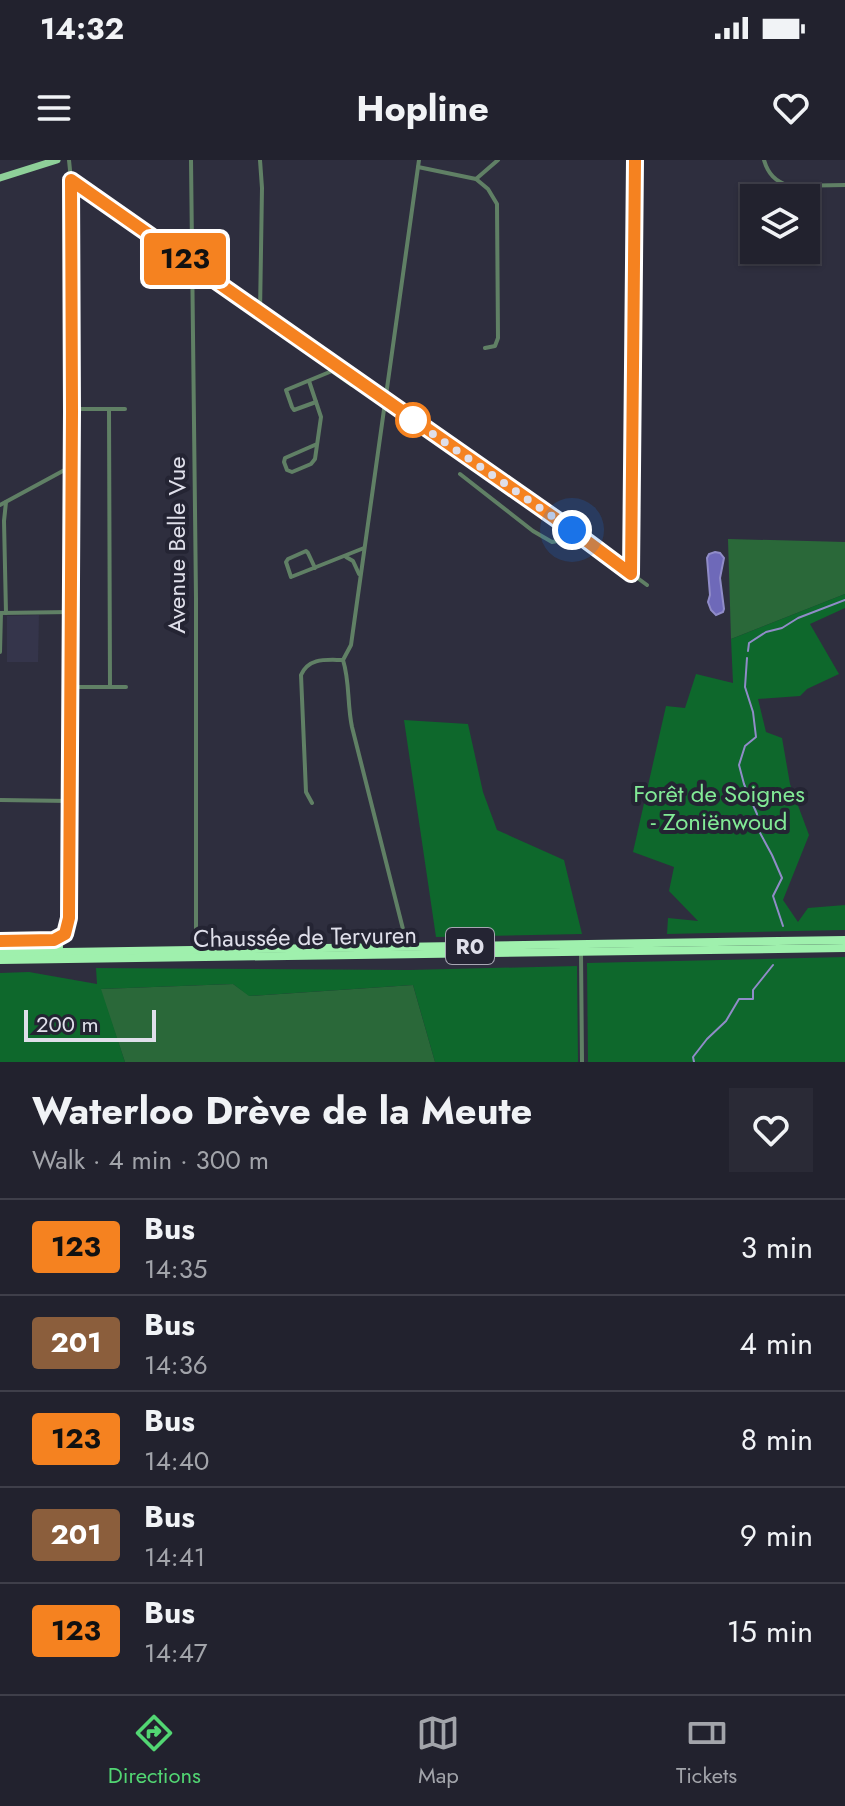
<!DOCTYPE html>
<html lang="en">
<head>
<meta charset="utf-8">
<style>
	:root { --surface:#22222e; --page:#2a2a36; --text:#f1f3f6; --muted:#a2a4aa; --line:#3f3f4a; --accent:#52d673 }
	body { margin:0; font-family:Jost,sans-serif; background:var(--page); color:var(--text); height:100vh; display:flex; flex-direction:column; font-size:30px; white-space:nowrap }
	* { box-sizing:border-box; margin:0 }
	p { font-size:26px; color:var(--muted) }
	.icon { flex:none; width:44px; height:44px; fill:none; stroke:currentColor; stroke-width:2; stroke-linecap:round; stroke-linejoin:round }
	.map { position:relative; height:902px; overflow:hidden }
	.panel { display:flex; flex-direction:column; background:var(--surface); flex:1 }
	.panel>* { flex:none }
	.badge { padding:0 16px; border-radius:6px; font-size:28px; line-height:52px }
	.controls { position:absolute; left:740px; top:24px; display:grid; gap:16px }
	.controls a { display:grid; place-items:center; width:80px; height:80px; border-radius:0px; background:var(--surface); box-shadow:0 2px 6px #0004,0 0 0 2px var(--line); font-size:40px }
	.scale { position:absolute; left:24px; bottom:20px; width:132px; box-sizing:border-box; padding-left:8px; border:4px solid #dfdfea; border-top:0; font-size:22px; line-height:28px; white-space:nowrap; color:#dfdfea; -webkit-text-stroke:6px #242433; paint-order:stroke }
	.you { position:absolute; width:40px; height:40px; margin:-20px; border:6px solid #fff; border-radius:50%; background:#1a73e8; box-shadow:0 0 0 12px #1a73e833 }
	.map>.badge { position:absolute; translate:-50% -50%; box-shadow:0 0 0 4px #fff }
	.round { display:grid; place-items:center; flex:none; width:84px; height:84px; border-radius:0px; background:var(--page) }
	.summary { display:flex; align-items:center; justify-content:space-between; height:136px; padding:0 32px }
	h1 { font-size:38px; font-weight:700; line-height:60px }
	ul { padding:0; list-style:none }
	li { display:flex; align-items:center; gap:24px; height:96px; padding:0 32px; border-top:2px solid var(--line) }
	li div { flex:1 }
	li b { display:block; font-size:30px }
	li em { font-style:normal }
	li .badge { min-width:88px; font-weight:700; text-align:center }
	.status { display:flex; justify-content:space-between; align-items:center; height:56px; padding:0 40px; background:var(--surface); direction:ltr }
	.status svg { height:22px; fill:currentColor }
	header { display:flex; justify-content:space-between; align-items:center; height:104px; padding:0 32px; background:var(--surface); font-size:36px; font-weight:700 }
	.dock { display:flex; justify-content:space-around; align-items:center; height:112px; border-top:2px solid var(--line); background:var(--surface); font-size:22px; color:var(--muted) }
	.dock a { display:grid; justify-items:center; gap:4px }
	.dock .current { color:var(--accent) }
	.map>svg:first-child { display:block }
</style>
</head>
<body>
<div class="status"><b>14:32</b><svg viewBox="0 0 49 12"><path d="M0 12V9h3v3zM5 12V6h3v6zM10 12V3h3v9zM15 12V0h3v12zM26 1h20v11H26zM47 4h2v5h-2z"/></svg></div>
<header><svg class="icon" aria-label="menu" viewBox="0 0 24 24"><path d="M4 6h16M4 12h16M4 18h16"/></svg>Hopline<svg class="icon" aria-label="heart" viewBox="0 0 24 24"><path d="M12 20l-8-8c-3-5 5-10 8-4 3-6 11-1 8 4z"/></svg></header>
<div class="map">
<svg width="845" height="902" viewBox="0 0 845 902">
	<rect width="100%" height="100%" fill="#2e2e3e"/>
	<!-- built -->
	<path fill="#35354b" d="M39,455L38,502H7V456Z"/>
	<!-- green -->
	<g fill="#2a6839">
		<path d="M728,379L845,382V434L731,479Z"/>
		<path d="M233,824L250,836L413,825L435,902H125L100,829Z"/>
	</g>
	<!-- forest -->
	<g fill="#0e682c">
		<path d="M845,434V448L810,464L839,514L807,529L800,536L758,539L766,572L782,578L790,624L809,675L783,740L798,762L808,748L845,745V770L667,774L668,758L698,761L669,731L674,707L633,692L666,546L685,548L696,514L733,523L731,479Z"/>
		<path d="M404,560L468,564L483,632L497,670L564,700L582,774L436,777Z"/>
		<path d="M845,797V902H588L587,803Z"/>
		<path d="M577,806L578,902H435L413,825L249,836L233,824L101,829L125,902H0V813L29,812L97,824L96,808L409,810Z"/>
	</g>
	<!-- water -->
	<path fill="#6e69b9" stroke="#908cc8" stroke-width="2" d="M715,392L720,393L724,398L720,418L724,449L723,452L716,455L711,450L708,442L710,435L707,398L709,394Z"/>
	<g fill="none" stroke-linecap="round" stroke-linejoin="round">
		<!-- stream -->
		<g stroke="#908cc8" stroke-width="2">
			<path d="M748,491L749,483L766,472L782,468L798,458L845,440"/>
			<path d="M747,498L745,527L753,552L756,577L745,586L739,605L744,624L757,654L759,671L772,695L782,718L773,736L783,766"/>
			<path d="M694,902L693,897L707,879L726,861L739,839H753V830L773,805"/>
		</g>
		<!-- street -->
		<g stroke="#608065" stroke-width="4">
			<path d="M191,0L196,438V769"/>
			<path d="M260,0L262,28L260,153"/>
			<path d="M764,0C768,14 775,21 789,26L845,25"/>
			<path d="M418,7L476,19L488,29L497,44L498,178L495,186L485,188"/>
			<path d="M476,19L498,0"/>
			<path d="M71,20L572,370L647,425"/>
			<path d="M332,211L352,225L359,222"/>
			<path d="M309,221L321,257L315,299L311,304L292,312L287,310L284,302L285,298L317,284"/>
			<path d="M316,242L294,250L292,247L286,230L332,211L335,206"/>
			<path d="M72,249H125"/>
			<path d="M109,250L110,526"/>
			<path d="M460,314L533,371L552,382L563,380L572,370"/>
			<path d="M0,345L72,306"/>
			<path d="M346,397L353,401L359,414"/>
			<path d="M315,408L308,393L306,391L288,399L286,402L291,417L364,388"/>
			<path d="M631,414L635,0"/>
			<path d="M0,453L71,452"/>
			<path d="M6,453L4,361L6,342"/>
			<path d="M0,492L1,453"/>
			<path d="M71,527H126"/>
			<path d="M0,640L70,641"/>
			<path d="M312,643L306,632L301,515C309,497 327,500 343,500"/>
			<path d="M32,781C55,781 65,783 69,758L72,249L71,20L69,0"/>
			<path d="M406,781L352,567C347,544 350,522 343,500L351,485L419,0"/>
			<path d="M581,793L582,902"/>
		</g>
		<!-- primary -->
		<path stroke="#8ed099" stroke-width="7" d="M0,18L57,0"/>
		<!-- highway -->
		<g stroke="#9ff0ad" stroke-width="8">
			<path d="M2,782L59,787"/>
			<path d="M0,793L845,780"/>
			<path d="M0,800L845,788"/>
		</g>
	</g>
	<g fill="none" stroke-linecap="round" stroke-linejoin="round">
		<defs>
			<path id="line" d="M0,781L54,780L65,774L69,758L72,251L71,20L572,370L631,414L635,0"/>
		</defs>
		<!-- line casing -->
		<use href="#line" stroke="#fff" stroke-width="18"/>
		<!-- line -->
		<use href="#line" stroke="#f58220" stroke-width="12"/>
		<!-- walk -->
		<path stroke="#dfdfea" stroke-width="8" stroke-dasharray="0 14.4" d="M413,260L411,259L572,370"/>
	</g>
	<!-- markers -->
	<circle fill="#fff" stroke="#f58220" stroke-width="4" cx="413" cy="260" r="16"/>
	<g text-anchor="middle" stroke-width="8" stroke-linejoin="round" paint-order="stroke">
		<!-- shield labels -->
		<rect fill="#242433" stroke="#a7a7b3" stroke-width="2" x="446" y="768" width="48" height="36" rx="6"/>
		<g font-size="22" font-weight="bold" fill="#dfdfea">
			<text x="470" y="794">R0</text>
		</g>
		<!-- street labels -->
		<g font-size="24" fill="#dfdfea" stroke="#242433">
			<text transform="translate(177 385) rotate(-90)" y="8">Avenue Belle Vue</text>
			<text transform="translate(305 777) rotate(-1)" y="8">Chaussée de Tervuren</text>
		</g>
		<!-- park labels -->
		<g font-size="24" fill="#82ea96" stroke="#242433">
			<text x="719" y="642">Forêt de Soignes<tspan x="719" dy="28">- Zoniënwoud</tspan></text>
		</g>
	</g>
</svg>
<div class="controls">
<a><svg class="icon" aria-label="layers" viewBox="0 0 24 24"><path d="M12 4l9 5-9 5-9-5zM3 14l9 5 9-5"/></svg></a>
</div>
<div class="scale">200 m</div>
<div class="you" style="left:572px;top:370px"></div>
<b class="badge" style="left:185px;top:99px;background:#f58220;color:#111">123</b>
</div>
<section class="panel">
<div class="summary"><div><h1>Waterloo Drève de la Meute</h1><p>Walk · 4 min · 300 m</p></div><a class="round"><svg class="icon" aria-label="heart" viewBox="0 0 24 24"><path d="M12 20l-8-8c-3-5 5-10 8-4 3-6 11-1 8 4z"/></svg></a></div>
<ul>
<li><span class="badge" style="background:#f58220;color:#111">123</span><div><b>Bus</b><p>14:35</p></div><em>3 min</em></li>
<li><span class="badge" style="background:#8b5e3c;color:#fff">201</span><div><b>Bus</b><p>14:36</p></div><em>4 min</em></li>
<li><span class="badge" style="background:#f58220;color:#111">123</span><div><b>Bus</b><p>14:40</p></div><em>8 min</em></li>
<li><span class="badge" style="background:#8b5e3c;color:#fff">201</span><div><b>Bus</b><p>14:41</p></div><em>9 min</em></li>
<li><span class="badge" style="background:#f58220;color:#111">123</span><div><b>Bus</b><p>14:47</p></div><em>15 min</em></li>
</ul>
</section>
<nav class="dock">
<a class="current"><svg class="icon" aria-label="directions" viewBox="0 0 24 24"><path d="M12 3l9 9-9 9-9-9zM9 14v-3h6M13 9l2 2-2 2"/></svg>Directions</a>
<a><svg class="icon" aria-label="map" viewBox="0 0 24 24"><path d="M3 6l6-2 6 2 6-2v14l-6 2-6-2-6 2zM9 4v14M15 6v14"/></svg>Map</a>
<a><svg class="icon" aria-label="tickets" viewBox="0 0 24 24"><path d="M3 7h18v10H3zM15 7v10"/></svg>Tickets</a>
</nav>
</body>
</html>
